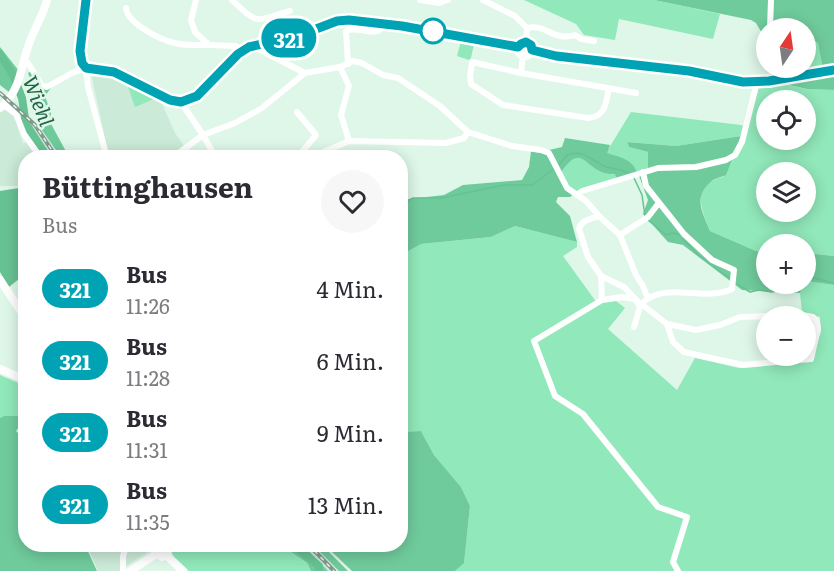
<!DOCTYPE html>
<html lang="de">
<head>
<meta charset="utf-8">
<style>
	:root { --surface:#fff; --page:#f7f7f7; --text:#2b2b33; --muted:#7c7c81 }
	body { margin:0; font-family:Literata,serif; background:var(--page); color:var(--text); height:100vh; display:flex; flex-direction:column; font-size:22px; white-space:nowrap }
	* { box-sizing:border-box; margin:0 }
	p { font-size:20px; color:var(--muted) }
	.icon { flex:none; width:33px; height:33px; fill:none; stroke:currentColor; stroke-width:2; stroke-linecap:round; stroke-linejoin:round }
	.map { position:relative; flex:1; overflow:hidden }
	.drawer { position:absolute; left:18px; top:150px; width:390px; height:402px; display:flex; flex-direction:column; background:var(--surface); border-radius:24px; box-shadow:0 3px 15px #0003 }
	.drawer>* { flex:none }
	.badge { padding:0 12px; border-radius:20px; font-size:21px; line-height:39px }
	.needle { width:39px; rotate:13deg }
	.fabs { position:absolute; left:756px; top:18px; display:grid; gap:12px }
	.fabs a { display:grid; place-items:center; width:60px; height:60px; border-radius:50%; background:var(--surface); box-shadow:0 3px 15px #0003; font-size:30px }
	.map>.badge { position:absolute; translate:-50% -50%; box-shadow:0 0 0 3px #fff }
	.round { display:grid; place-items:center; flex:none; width:63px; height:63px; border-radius:32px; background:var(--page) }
	.head { display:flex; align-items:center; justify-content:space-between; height:102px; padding:0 24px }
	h1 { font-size:28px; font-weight:700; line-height:45px }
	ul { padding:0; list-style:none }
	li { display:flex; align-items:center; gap:18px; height:72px; padding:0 24px }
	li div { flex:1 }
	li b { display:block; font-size:22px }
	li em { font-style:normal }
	li .badge { min-width:66px; font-weight:700; text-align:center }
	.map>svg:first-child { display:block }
</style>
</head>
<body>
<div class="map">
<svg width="834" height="571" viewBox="0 0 834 571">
	<rect width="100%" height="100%" fill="#def7e8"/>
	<!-- built -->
	<g fill="#cbead7">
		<path d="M96,74L118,77L160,99L175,133L184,146L169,157H109L92,78Z"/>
		<path d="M15,102L39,126L61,157H52L31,124L12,106Z"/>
		<path d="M4,110L13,113L23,143L29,142L40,157L26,158L25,186H0V112Z"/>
		<path d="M87,545H151L149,551L119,571H98Z"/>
		<path d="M303,545H313L339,571H328Z"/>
	</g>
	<!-- green -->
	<g fill="#91e8ba" fill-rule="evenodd">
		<path d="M524,0H654L720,14L713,39L619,19L615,40L584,35L576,24Z"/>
		<path d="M461,41L474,44L471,58L469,60L457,56Z"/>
		<path d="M815,41L818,42L823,70L790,75V68H806V43Z"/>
		<path d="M774,82L807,89L834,90V256L806,253V244H766V252L756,251L710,231C701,208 690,185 723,177L731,160L738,153L759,87L762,84ZM766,100H806V140H766ZM766,172H806V212H766Z"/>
		<path d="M127,84L154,98V99L135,107Z"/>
		<path d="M631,112L741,125L744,126L741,136L676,146L627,142L629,147L648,152V169L638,173L606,153Z"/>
		<path d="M576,157C593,159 595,176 616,174L617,179L578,191C568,190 566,181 561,173L570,160Z"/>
		<path d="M515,226L577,242V247L563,256L597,303L616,301L625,308L608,329L677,390L695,358L739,368L810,361L821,332L820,317L802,313L800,293L803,284H806V281L834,285V571H455L464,562L470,506L461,487L434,455L421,431L401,432L400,255L421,244L491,237Z"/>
		<path d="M0,375L25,386V416H4L0,418Z"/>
		<path d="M168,545H281L307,563L311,571H189L174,557Z"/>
	</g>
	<!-- forest -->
	<g fill="#70cb9c">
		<path d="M654,0H834V68L823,70L818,43L815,41L806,43V28H766V40L756,23L751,20Z"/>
		<path d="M0,47L19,71L9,92L0,85Z"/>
		<path d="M31,71L41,86L53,85L45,96L51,113L50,122L69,157H61L39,126L42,120L40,95L34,89L28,73Z"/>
		<path d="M834,72V90L807,89L776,82Z"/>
		<path d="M22,114L31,124L52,157H44L23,127Z"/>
		<path d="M741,136L726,175C722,177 717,178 713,180C692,196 702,211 710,231L756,251L766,252V284H803L800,293L742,290L683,245L668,242L643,214L648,200L638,173L617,179L615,174C585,176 584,137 561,173L549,150L562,147L565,138L610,145L607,153C619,157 633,159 637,173L648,169V152L629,147L627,142L676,146Z"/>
		<path d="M531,151L546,154L574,194L570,197H558L556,202L570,216L577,242L515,226L491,237L421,244L401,255L400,200L444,195L463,185L522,180L529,167Z"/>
		<path d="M806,253L834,256V285L806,281Z"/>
		<path d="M4,416H25V419L16,431L25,440L26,544L85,545L97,571H0V418Z"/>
		<path d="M421,431L434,455L461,487L470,506L464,563L455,571H352L332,552L342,549L346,545L400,544L401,432Z"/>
		<path d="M281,545H303L328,571H311L307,563Z"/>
		<path d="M313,545H322L348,571H339Z"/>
	</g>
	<!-- water -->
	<path fill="#66c293" d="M25,187V194L22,198V214L25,231V274L9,287L0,272V191Z"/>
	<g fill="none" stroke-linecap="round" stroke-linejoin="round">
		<!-- stream -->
		<g stroke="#66c293" stroke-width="1.5">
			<path d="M559,165L567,155C583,149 591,160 604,166C612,169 620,169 628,173"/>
			<path d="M634,178L642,195L645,216"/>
			<path d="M408,201L413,198H441L504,185H532L555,168"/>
			<path d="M400,208L402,207"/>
			<path d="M648,220L666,235L674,233L679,235"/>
			<path d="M683,239L698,255L732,280"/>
			<path d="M806,276L834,283"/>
			<path d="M737,284L750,292L759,290L772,292L788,288L793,284"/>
		</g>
		<!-- river -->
		<g stroke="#66c293" stroke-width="8">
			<path d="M0,54L13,75L22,98L26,125L47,158"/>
			<path d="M293,544L319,566V571"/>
		</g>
		<!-- minor -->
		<g stroke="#fff" stroke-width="6">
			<path d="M196,0L191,20L195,32L209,45L236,46L242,51"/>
			<path d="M232,0C259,27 257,20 290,11"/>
			<path d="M420,0L439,3L448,0"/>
			<path d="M483,0L515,16L527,28"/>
			<path d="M126,8C127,23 160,40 175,43C186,46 198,45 209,45"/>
			<path d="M770,28L771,0"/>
			<path d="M526,42L527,28C546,23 553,42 575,35L581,39L594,41"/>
			<path d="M256,45L260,50L305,73"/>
			<path d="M523,55L521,73L636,93"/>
			<path d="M24,61L28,63L42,86L47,87L72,73L86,68L88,87L107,158"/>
			<path d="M348,64L346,31C360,24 375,41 385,24"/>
			<path d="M340,67L349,86L341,115L349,141"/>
			<path d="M783,68L785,78"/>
			<path d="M521,73L472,62L470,76L471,84L503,105L588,118C606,117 606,102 609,88"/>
			<path d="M181,102L203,135L235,123L262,108L305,73L340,67L353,61L362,63L383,75L398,78L440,106L468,132L512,146L541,150L549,153L567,188L586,201L599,216L620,235L636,275L643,286L648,299"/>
			<path d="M4,105L16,114L24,134L41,158"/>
			<path d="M297,112L316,135L297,158"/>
			<path d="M172,158L203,135L216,158"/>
			<path d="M310,158L349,141L446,143L464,138L468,132"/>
			<path d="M643,172L646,186L684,234L712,260L734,270L732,289C705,302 667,282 645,301"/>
			<path d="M577,195L582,191L658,168L696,167L726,160L735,155L742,142L757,82"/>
			<path d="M599,216C591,219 581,220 579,229L588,257L601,276L624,287L635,299L667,324L696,330L720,325L740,317L802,315L813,317L816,320L818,328L811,359L743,365L684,352L673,342L667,324"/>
			<path d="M620,235L648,217L658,204"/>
			<path d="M601,276L602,300L534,341L555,396L583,414L658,507L687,517L673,562L678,571"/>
			<path d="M602,300L622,297L635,299L640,307L634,327"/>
			<path d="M123,571V556L127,544"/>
		</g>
		<!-- major -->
		<g stroke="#fff" stroke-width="8">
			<path d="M86,0L80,51L82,63L86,68L114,72L170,100L181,102L197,95L245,49L303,35L337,21L349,20L402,26L518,47"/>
			<circle cx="525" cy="49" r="7"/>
			<path d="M532,50L556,56L655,67"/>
			<path d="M651,66C681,64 711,78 742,82C771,85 805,75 834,70"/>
			<path d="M0,108C21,91 20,68 29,44C34,29 43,16 47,0"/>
			<path d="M0,280L26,319"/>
			<path d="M0,369L26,380"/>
			<path d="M158,544L154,549L155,553L162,557L168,551L164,544"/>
			<path d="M166,555L183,571"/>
			<path d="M130,571L155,555"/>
		</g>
		<defs>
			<g id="rail">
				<path d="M0,93L35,125L57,158"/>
				<path d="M308,544L334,571"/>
			</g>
		</defs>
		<!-- rail casing -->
		<use href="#rail" stroke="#85978c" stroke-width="4"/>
		<!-- rail -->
		<use href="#rail" stroke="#def7e8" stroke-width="1.5" stroke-dasharray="4.5" stroke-linecap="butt"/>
	</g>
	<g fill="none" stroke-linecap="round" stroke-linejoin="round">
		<defs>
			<path id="line" d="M86,0L80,51L82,63L86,68L114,72L170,100L181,102L197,96L238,54L249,47L303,34L337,21L349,20L402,26L518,47L521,44L526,42L531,45L532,50L556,56L689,71L743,82L769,81L834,70"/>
		</defs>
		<!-- line casing -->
		<use href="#line" stroke="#fff" stroke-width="14"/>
		<!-- line -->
		<use href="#line" stroke="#00a3b4" stroke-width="9"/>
	</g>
	<!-- markers -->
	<circle fill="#fff" stroke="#00a3b4" stroke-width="3" cx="433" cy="31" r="12"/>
	<g text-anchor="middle" stroke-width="5" stroke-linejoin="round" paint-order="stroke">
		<!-- water labels -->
		<g font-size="20" font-style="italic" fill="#216444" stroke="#def7e8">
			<text transform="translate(38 101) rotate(69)" y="7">Wiehl</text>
		</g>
	</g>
</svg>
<div class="fabs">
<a><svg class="needle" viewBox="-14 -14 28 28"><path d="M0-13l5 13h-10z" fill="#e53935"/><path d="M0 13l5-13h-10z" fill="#7c7c81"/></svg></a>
<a><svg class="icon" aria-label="locate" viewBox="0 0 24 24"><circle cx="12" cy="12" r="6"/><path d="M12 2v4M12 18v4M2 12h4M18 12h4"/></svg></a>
<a><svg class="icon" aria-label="layers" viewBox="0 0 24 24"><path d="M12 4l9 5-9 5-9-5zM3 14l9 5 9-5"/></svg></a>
<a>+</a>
<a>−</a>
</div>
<b class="badge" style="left:289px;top:38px;background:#00a3b4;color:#fff">321</b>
<section class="drawer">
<div class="head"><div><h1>Büttinghausen</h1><p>Bus</p></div><a class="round"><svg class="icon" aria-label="heart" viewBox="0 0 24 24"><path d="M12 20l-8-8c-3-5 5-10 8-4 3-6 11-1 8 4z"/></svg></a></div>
<ul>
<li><span class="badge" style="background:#00a3b4;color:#fff">321</span><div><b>Bus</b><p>11:26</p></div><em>4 Min.</em></li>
<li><span class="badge" style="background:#00a3b4;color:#fff">321</span><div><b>Bus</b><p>11:28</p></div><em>6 Min.</em></li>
<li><span class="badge" style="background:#00a3b4;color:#fff">321</span><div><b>Bus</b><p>11:31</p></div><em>9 Min.</em></li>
<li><span class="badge" style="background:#00a3b4;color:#fff">321</span><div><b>Bus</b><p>11:35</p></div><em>13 Min.</em></li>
</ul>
</section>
</div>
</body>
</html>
